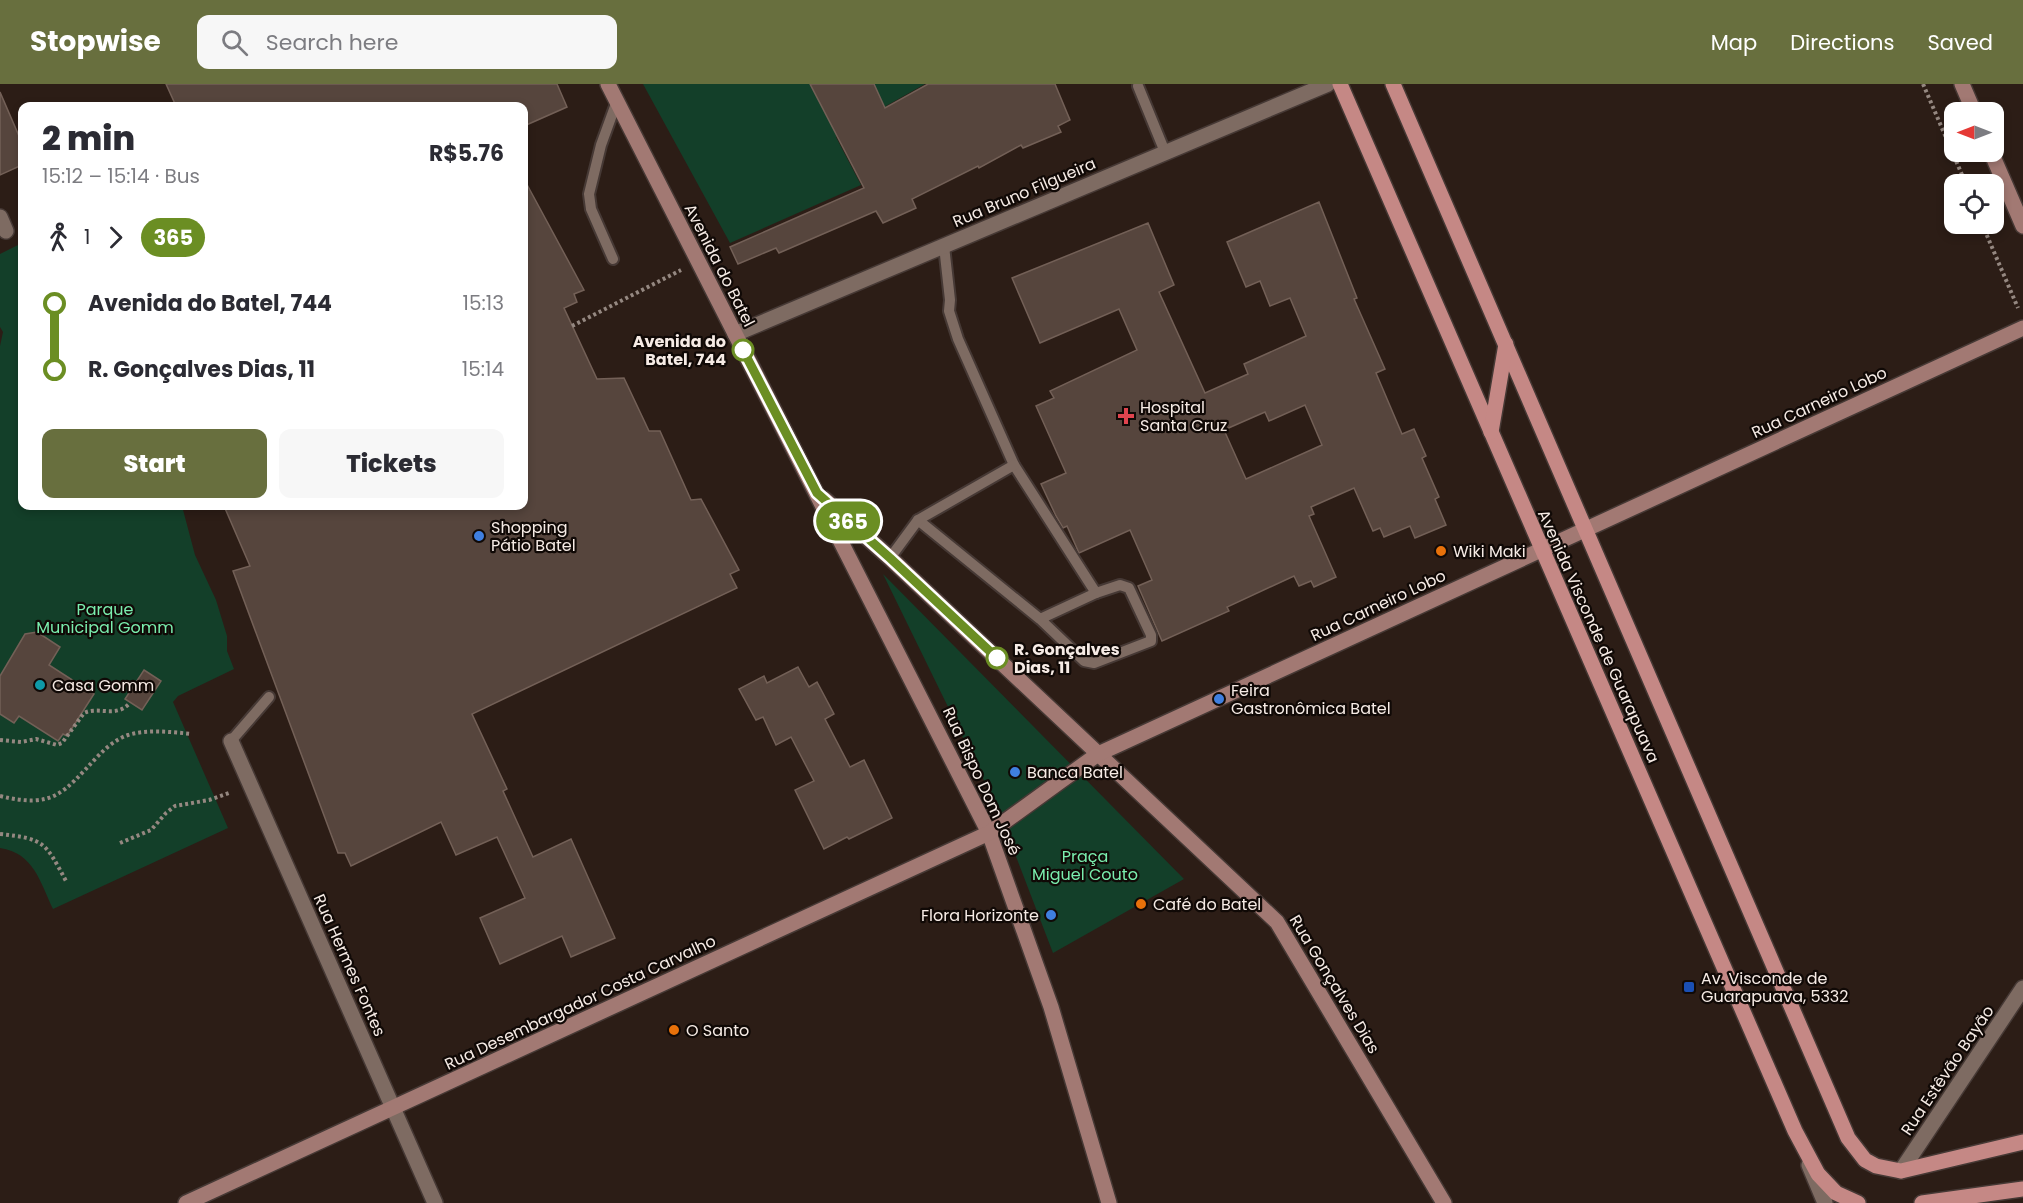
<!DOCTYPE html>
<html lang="en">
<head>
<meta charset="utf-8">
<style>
	:root { --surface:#fff; --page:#f7f7f7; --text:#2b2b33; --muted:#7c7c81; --accent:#686f3e }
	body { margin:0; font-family:Poppins,sans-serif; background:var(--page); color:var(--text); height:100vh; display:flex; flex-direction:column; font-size:22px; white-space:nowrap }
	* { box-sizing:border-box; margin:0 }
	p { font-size:20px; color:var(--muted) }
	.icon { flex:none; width:33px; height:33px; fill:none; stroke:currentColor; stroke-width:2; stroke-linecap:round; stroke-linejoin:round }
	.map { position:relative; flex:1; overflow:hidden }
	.sheet { position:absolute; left:18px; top:18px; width:510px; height:408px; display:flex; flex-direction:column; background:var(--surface); border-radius:12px; box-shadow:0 3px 9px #0003 }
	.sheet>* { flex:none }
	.badge { padding:0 12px; border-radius:20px; font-size:21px; line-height:39px }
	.needle { width:39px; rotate:270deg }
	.buttons { position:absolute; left:1944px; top:18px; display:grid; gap:12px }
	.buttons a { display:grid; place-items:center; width:60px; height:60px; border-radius:12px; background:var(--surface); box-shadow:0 3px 9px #0003; font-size:30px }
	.map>.badge { position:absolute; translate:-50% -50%; box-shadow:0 0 0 3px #fff }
	.legs { display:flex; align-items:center; gap:9px; height:66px; padding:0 24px; font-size:20px }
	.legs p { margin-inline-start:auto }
	.overview { display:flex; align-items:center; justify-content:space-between; height:102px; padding:0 24px }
	h1 { font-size:33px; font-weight:800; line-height:45px }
	.cta { display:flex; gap:12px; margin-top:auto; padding:12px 24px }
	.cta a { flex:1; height:69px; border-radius:12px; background:var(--accent); color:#fff; font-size:24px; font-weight:800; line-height:69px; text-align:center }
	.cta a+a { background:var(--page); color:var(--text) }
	ul { padding:0 24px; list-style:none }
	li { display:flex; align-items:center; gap:21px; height:66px; font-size:22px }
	li i { display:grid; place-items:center; width:9px; height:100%; margin:0 8px; background:currentColor }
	li i::after { content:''; width:15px; height:15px; margin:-8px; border:4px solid; border-radius:50%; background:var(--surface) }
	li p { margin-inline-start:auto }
	li:first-child i { background:linear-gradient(#0000 50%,currentColor 0) }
	li:last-child i { background:linear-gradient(currentColor 50%,#0000 0) }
	header { display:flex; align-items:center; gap:36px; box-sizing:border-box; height:84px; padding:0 30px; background:var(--accent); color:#fff }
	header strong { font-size:28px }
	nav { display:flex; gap:33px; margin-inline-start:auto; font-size:21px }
	.search { width:420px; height:54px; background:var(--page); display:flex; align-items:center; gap:15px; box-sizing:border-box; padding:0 21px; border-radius:12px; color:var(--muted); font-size:22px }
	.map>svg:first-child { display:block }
</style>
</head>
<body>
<header>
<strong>Stopwise</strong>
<div class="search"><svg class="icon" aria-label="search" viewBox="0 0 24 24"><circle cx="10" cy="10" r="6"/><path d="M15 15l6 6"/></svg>Search here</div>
<nav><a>Map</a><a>Directions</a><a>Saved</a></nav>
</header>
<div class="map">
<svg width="2023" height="1119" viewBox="0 0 2023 1119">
	<rect width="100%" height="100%" fill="#2c1d16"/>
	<!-- green -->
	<g fill="#133f29">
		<path d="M643,0H925L886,22L887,28L836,53L861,101L730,159Z"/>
		<path d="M22,159V422H182L195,471L216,516L227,552V567L234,585L178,612L173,618L228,744L53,825C40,798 34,769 0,764V262L3,248L0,243V170Z"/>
		<path d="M883,490L1184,795L1053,869L997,723Z"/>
	</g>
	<!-- building -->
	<g fill="#56453d" stroke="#736057" stroke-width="1.5" fill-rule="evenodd">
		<path d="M166,0H557L567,23L524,42V22H176Z"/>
		<path d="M810,0H874L885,24L928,0H1055L1070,36L1058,42L1061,48L1023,64L1021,61L979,84L978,82L912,115L916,124L883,139L876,127L779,169L776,164L738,180L730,163L864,104Z"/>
		<path d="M0,8L22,59V81L0,91Z"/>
		<path d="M524,95L584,206L574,210L577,218L564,224L597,295L624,294L649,347H660L691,416L701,415L739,486L730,490L737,504L472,630L507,705L503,707L533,773L571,755L615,854L571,873L562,852L500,880L480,834L525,814L497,753L456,771L441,738L351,782L345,769H338L233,487L250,482L224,422H524Z"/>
		<path d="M1319,118L1357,214L1354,215L1385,285L1376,289L1402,350L1414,345L1426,372L1422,374L1439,413L1435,415L1446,441L1415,454L1410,442L1384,453L1380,444L1373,447L1354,404L1311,423L1314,430L1309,432L1336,493L1314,503L1311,497L1299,502L1294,492L1227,523L1229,527L1162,557L1138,502L1152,496L1130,446L1079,469L1067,442L1063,444L1056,432L1041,400L1066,389L1036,322L1054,314L1050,307L1137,266L1119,225L1040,259L1012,194L1148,139L1174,201L1159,208L1205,309L1248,290L1244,280L1306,252L1290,214L1270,222L1260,197L1246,203L1227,158ZM1305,321L1322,361L1246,395L1224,346L1265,328L1269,337Z"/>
		<path d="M37,548L60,563L49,581L94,610L67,652L63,650L58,657L19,632L14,639L0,630V592L25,550Z"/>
		<path d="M798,583L809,603L817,598L834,630L825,635L850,683L864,676L892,734L849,755L847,753L824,765L795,706L814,697L791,653L776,661L763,633L756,636L739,605L764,592L767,599Z"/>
		<path d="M144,586L161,597L142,626L125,615Z"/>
	</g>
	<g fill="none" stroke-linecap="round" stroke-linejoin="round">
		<defs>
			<g id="lane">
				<path d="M1138,2L1165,68"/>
				<path d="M944,162L950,216L949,227L958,255L1014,381L1096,509"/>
				<path d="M613,175L591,125L589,110L601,61L617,17"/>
				<path d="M918,436L1040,535L1084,577L1094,579L1151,557V551L1129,504L1120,501L1096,509L1040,535"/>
				<path d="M890,474L918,436L1014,381"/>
				<path d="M231,657L269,613"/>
			</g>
			<g id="street">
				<path d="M0,133L6,147"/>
				<path d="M735,250L1328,0"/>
				<path d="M231,657L435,1119"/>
				<path d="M1809,1081L1825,1119"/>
				<path d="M1901,1087L2023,904"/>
			</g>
			<g id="secondary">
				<path d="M608,0L989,749L1051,923L1109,1119"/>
				<path d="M1962,0L1974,28"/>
				<path d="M1991,68L2023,142"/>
				<path d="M824,415L890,474L1277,838L1444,1119"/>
				<path d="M186,1119L989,749L1098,670L1122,659L2023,244"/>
			</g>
			<g id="primary">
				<path d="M1340,0L1795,1047L1818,1090L1836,1109L1858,1119"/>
				<path d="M1393,0L1848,1054L1865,1076L1876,1082L1901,1087L2023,1058"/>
				<path d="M1491,348L1506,260"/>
				<path d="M1922,1119L2023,1105"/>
			</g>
		</defs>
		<!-- lane casing -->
		<use href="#lane" stroke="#463935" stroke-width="14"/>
		<!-- street casing -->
		<use href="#street" stroke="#463935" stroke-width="18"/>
		<!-- secondary casing -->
		<use href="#secondary" stroke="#463935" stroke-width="18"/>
		<!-- primary casing -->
		<use href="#primary" stroke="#463935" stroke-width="18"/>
		<!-- path -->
		<g stroke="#958881" stroke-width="4" stroke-dasharray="3 3" stroke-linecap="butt">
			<path d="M1923,0L1966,100"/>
			<path d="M1982,140L2018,224"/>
			<path d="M572,242L681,186"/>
			<path d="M0,656L21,658L36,655L57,661L62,659L84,629C98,622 115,634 129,620"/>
			<path d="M0,712C54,725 63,709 98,672C106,664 116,655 128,651C148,645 171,648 192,650"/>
			<path d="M0,750C45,755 45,758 66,797"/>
			<path d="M120,759L151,746L166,729L175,722L209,716L229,709"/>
		</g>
		<!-- lane -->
		<use href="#lane" stroke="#7e6b62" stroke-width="10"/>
		<!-- street -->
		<use href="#street" stroke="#7e6b62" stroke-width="15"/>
		<!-- secondary -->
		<use href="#secondary" stroke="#a27973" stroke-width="15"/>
		<!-- primary -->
		<use href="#primary" stroke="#c58885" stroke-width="15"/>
	</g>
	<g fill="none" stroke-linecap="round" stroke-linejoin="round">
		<defs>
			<path id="line-1" d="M743,266L817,409L890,474L997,574"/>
		</defs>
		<!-- line-1 casing -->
		<use href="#line-1" stroke="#fff" stroke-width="14"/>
		<!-- line-1 -->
		<use href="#line-1" stroke="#6b8e23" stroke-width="9"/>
	</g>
	<!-- markers -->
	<g fill="#fff" stroke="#6b8e23" stroke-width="3">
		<circle cx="743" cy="266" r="10"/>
		<circle cx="997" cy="574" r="10"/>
	</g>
	<path fill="#e0444e" stroke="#100906" stroke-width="2" d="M1123 323h6v6h6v6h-6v6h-6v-6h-6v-6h6z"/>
	<g fill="#3f7fe0" stroke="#100906" stroke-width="2">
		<circle cx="479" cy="452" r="6"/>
		<circle cx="1219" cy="615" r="6"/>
		<circle cx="1015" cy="688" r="6"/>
		<circle cx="1051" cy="831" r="6"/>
	</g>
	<g fill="#e8710a" stroke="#100906" stroke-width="2">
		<circle cx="1441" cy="467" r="6"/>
		<circle cx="1141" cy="820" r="6"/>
		<circle cx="674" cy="946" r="6"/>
	</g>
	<circle fill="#0f9aa8" stroke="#100906" stroke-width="2" cx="40" cy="601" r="6"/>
	<rect fill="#1a4fb4" stroke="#100906" stroke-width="2" x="1683" y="897" width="12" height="12" rx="3"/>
	<g text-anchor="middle" stroke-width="4.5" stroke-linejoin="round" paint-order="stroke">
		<!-- street labels -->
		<g font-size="16" fill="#f6ebe5" stroke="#100906">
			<text transform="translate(1024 108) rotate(-23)" y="6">Rua Bruno Filgueira</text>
			<text transform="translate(720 181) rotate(63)" y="6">Avenida do Batel</text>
			<text transform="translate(1819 318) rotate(-25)" y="6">Rua Carneiro Lobo</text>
			<text transform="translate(1378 521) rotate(-25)" y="6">Rua Carneiro Lobo</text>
			<text transform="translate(1599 552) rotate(66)" y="6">Avenida Visconde de Guarapuava</text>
			<text transform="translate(982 697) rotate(65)" y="6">Rua Bispo Dom José</text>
			<text transform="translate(350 881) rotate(66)" y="6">Rua Hermes Fontes</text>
			<text transform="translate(1335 900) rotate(59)" y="6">Rua Gonçalves Dias</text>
			<text transform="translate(580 918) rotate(-25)" y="6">Rua Desembargador Costa Carvalho</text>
			<text transform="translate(1947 986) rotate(-56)" y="6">Rua Estêvão Bayão</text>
		</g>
		<!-- stop labels -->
		<g font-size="16" font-weight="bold" fill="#f6ebe5" stroke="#100906" text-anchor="end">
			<text x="726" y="263">Avenida do<tspan x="726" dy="18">Batel, 744</tspan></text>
			<text x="1014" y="571" text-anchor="start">R. Gonçalves<tspan x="1014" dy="18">Dias, 11</tspan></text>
		</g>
		<!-- poi labels -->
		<g font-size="16" fill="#f6ebe5" stroke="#100906" text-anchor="start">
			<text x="1140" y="329">Hospital<tspan x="1140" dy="18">Santa Cruz</tspan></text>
			<text x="491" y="449">Shopping<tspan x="491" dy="18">Pátio Batel</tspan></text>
			<text x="1453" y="473">Wiki Maki</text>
			<text x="52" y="607">Casa Gomm</text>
			<text x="1231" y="612">Feira<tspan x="1231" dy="18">Gastronômica Batel</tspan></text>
			<text x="1027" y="694">Banca Batel</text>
			<text x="1153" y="826">Café do Batel</text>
			<text x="1039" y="837" text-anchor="end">Flora Horizonte</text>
			<text x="1701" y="900">Av. Visconde de<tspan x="1701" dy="18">Guarapuava, 5332</tspan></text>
			<text x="686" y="952">O Santo</text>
		</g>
		<!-- park labels -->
		<g font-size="16" fill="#7aeeae" stroke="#100906">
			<text x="105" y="531">Parque<tspan x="105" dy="18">Municipal Gomm</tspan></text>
			<text x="1085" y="778">Praça<tspan x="1085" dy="18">Miguel Couto</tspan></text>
		</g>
	</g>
</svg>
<div class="buttons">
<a><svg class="needle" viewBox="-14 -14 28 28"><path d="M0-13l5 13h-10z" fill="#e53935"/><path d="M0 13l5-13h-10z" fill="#7c7c81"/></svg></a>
<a><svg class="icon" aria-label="locate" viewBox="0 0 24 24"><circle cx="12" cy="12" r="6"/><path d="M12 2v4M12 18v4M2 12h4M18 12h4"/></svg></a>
</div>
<b class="badge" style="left:848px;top:437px;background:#6b8e23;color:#fff">365</b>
<section class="sheet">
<div class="overview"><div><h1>2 min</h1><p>15:12 – 15:14 · Bus</p></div><b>R$5.76</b></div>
<div class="legs"><svg class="icon" aria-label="walk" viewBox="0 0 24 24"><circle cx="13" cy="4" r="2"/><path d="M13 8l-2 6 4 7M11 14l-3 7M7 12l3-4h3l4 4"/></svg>1<svg class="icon" aria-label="forward" viewBox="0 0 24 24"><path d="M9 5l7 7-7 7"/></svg><b class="badge" style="background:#6b8e23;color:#fff">365</b></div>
<ul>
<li><i style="color:#6b8e23"></i><b>Avenida do Batel, 744</b><p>15:13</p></li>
<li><i style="color:#6b8e23"></i><b>R. Gonçalves Dias, 11</b><p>15:14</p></li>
</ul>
<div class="cta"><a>Start</a><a>Tickets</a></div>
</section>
</div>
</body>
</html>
